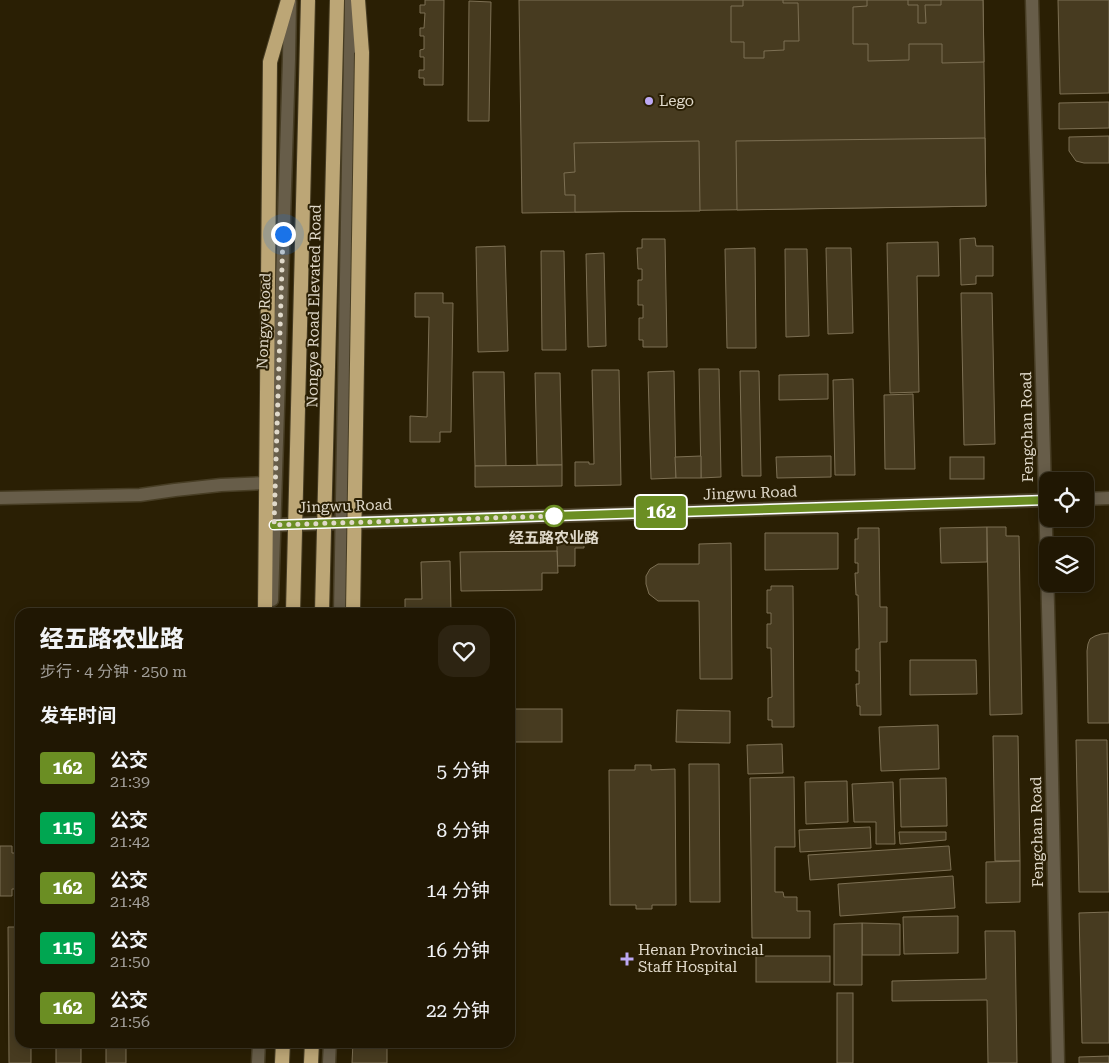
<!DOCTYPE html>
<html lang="zh">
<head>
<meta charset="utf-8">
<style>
	:root { --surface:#201703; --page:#2d2412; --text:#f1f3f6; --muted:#a29f9a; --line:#3d3625 }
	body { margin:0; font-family:"Roboto Serif","Noto Sans SC",serif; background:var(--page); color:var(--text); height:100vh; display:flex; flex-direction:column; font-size:19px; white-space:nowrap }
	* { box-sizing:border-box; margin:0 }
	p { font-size:16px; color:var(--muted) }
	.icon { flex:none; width:28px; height:28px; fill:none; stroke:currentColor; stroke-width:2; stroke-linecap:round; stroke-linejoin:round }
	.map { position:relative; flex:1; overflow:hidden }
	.panel { position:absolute; left:15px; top:608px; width:500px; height:440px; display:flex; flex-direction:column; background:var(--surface); border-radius:15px; box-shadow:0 2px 12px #0003,0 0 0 1px var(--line) }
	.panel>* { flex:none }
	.badge { padding:0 10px; border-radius:4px; font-size:18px; line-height:32px }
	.buttons { position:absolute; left:1039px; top:472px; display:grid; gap:10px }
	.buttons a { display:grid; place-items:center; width:55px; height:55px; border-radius:10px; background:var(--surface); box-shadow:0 2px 12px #0003,0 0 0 1px var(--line); font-size:25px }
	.you { position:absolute; width:25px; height:25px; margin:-12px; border:4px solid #fff; border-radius:50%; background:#1a73e8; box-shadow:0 0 0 8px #1a73e833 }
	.map>.badge { position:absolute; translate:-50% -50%; box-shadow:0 0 0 2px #fff }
	h2 { padding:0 25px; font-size:19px; line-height:45px }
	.round { display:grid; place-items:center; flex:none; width:52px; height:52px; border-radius:15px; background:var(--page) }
	.summary { display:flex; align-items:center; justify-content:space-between; height:85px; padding:0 25px }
	h1 { font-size:24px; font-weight:800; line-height:38px }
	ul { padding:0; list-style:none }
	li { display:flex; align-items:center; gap:15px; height:60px; padding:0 25px }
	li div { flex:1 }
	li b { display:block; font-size:19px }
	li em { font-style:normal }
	li .badge { min-width:55px; font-weight:700; text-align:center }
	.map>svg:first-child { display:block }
</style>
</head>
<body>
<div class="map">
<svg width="1109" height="1063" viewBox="0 0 1109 1063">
	<rect width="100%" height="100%" fill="#2a1f04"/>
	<!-- building -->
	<g fill="#473b20" stroke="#7d7054">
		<path d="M425,0H444L443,85H424V78H419V70H424V57H420V50L424,49V36H420V28H424L425,13H420V5H425Z"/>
		<path d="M519,0H983L986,206L522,213Z"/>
		<path d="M743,0H783V3H798L799,41H784V50L764,51V58H744V42H731V6H743Z"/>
		<path d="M867,0H908V5H918V23H926L925,5H941V0H983L984,62L942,63V44H909V60L868,61V44H853V7L867,6Z"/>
		<path d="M1058,0H1109V93L1060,94Z"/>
		<path d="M469,1L491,2L489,121H468Z"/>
		<path d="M1109,102V128L1059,129V103Z"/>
		<path d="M1109,136V163H1084L1076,161L1069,151V137Z"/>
		<path d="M985,138L986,206L737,210L736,141Z"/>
		<path d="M699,141L700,211L575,212V195H565L564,173L575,172L574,143Z"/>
		<path d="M975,238L976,246H993V276H976V284L961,285L960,239Z"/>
		<path d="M642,239H665L667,347H643V340H639V318H643V305H638V280H642V269H638L637,248H642Z"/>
		<path d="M938,242L939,276H917L919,392L890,393L887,243Z"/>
		<path d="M505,246L508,351L478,352L476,247Z"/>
		<path d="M755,248L756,348H727L725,249Z"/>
		<path d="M826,248H851L853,333L828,334Z"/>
		<path d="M785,249H807L809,336L786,337Z"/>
		<path d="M541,251H564L566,350H542Z"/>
		<path d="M604,253L606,346L588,347L586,254Z"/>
		<path d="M415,293H443V303H453L451,432H440V442H410V416L427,417L429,317H415Z"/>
		<path d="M961,293H992L995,444L964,445Z"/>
		<path d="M699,369H719L721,477L701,478Z"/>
		<path d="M592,370H619L621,485L575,486V462H589V464H594Z"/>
		<path d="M674,371L676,478L651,479L648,372Z"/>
		<path d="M740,371H759L761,476H742Z"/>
		<path d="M473,372H504L506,466H475Z"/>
		<path d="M535,373H560L562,465H537Z"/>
		<path d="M828,374V399L779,400V375Z"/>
		<path d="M853,379L855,475H835L833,380Z"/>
		<path d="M913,394L915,469H885L884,395Z"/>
		<path d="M701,456V478H676L675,457Z"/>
		<path d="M831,456V477L777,478L776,457Z"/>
		<rect x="950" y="457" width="34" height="22"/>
		<path d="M562,465V486L475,487V466Z"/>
		<path d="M987,527V562L941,563L940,528Z"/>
		<path d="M987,527H1006V536H1019L1022,714L990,715Z"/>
		<path d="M858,528H879L880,607H887V642H880L881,715H860V706H857L856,684H859V671H856V649H859V642L858,595H856L855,573H858V563H855V539H858Z"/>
		<path d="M765,533H838V569L765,570Z"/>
		<path d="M557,538H584V548H575V566H557Z"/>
		<path d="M731,543L732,679H700L699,601H658L649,594L646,584V576L650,569L658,564H699V544Z"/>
		<path d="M557,551L558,573H542V590L461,591L460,552Z"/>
		<path d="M450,561L451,612H405V599H422L421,562Z"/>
		<path d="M771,586H793L794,727H772V720H768V698L772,697L771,648H767V624H771V613H767V590H771Z"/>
		<path d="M1109,633V723H1088L1087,651L1088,644L1090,639L1095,636L1101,634Z"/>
		<path d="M910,660H976L977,694L910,695Z"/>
		<rect x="510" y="709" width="52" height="33"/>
		<path d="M677,710L730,711V743L676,742Z"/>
		<path d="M938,725L939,769L881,771L879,727Z"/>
		<path d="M993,736H1018L1020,861H995Z"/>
		<path d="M1076,740H1107L1109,892H1079Z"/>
		<path d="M782,744L783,773L748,774L747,745Z"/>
		<path d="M689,764H719L720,902H690Z"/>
		<path d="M635,765H651V770L675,769L676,905H652V909H636V905H610L609,770H635Z"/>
		<path d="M794,777L795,847H775V892H783L784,897H797V911H810V938H752L750,778Z"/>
		<path d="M946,778L947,826L901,827L900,779Z"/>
		<path d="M847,781L848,822L806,824L805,782Z"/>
		<path d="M893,782L895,844H876V822H854L852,784Z"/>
		<rect x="17" y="783" width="3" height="24"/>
		<path d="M870,827L871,848L800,852L799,830Z"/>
		<path d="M899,832H946V840L900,844Z"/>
		<path d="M0,846H12V853H20V889H12V896H0Z"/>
		<path d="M949,846L951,870L810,880L808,855Z"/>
		<path d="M1020,861V902L986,903V862Z"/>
		<path d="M953,876L955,908L840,916L838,884Z"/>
		<path d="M1109,912V1043H1082L1079,913Z"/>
		<path d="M958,916V953L904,954L903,917Z"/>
		<path d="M862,923L900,924V955H862Z"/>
		<path d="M862,923V985H834V924Z"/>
		<path d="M8,927H20V1042H31V1063H9Z"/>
		<path d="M985,931H1015L1017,1063H988L987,1000L892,1001V981L986,979Z"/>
		<rect x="756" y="956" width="74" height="26"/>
		<rect x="837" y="993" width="16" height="70"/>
		<rect x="56" y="1042" width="25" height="21"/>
		<rect x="106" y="1042" width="20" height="21"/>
		<path d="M353,1042H387V1063H352Z"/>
		<path d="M1109,1056V1063H1079V1057Z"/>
	</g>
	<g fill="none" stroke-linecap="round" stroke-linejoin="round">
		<defs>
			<g id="minor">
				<path d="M0,498L140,495L175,490L221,485L266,483"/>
				<path d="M1085,499L1109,498"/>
				<path d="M274,525L1048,500"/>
			</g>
			<g id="tertiary">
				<path d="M1032,0L1050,683L1058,1063"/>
				<path d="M272,600L289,59L290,2"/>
				<path d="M340,612L351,0"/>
				<path d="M258,1063L259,1042"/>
				<path d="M329,1063L330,1042"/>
			</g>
			<g id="trunk">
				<path d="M358,0L362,53"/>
				<path d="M265,612L270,62L288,0"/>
				<path d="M282,1063L283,1042"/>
				<path d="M311,1063L312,1042"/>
			</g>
		</defs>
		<!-- minor casing -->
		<use href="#minor" stroke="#473d24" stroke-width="15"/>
		<!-- tertiary casing -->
		<use href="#tertiary" stroke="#473d24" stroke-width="15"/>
		<!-- trunk casing -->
		<use href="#trunk" stroke="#473d24" stroke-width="16"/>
		<!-- minor -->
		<use href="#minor" stroke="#675d49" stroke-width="12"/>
		<!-- tertiary -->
		<use href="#tertiary" stroke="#675d49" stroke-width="12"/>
		<!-- trunk -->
		<use href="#trunk" stroke="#bca676" stroke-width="14"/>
		<defs>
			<g id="trunk-bridge">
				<path d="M293,612L308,0"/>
				<path d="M322,612L337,0"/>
				<path d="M353,612L362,53"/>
			</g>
		</defs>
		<!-- trunk-bridge casing -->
		<use href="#trunk-bridge" stroke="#473d24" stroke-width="16" stroke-linecap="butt"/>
		<!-- trunk-bridge -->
		<use href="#trunk-bridge" stroke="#bca676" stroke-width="14"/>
	</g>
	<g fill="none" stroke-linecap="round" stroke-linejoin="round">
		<defs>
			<path id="line" d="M274,525L1048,500"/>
		</defs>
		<!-- line casing -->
		<use href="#line" stroke="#fff" stroke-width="11"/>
		<!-- line -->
		<use href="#line" stroke="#6b8e23" stroke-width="8"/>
		<!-- walk -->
		<path stroke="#e0d9ca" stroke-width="5" stroke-dasharray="0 9" d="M283,234L274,525L554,516"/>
	</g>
	<!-- markers -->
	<g fill="#bda9f5" stroke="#2a1f04" stroke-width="2">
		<circle cx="649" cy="101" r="5"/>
		<path d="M624.5 951.5h5v5h5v5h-5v5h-5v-5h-5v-5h5z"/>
	</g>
	<circle fill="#fff" stroke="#6b8e23" stroke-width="2.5" cx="554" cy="516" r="10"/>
	<g text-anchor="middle" stroke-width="4" stroke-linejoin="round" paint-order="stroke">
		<!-- poi labels -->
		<g font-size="15" fill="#e0d9ca" stroke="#2a1f04" text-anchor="start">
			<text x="659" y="106">Lego</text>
			<text x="638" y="955">Henan Provincial<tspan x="638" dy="17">Staff Hospital</tspan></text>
		</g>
		<!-- street labels -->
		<g font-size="15" fill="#e0d9ca" stroke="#2a1f04">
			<text transform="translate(314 306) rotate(-89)" y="5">Nongye Road Elevated Road</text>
			<text transform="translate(264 321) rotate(-88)" y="5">Nongye Road</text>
			<text transform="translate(1027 427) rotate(-91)" y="5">Fengchan Road</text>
			<text transform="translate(750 493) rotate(-2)" y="5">Jingwu Road</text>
			<text transform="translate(345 506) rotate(-2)" y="5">Jingwu Road</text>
			<text transform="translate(1037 832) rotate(-91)" y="5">Fengchan Road</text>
		</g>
		<!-- stop labels -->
		<g font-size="15" font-weight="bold" fill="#e0d9ca" stroke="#2a1f04">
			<text x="554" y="543">经五路农业路</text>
		</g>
	</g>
</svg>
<div class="buttons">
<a><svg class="icon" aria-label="locate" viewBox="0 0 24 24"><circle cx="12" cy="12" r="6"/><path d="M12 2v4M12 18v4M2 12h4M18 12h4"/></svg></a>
<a><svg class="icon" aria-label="layers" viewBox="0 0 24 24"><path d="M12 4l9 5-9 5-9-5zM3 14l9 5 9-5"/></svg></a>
</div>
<div class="you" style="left:283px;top:234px"></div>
<b class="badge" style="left:661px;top:512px;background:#6b8e23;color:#fff">162</b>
<section class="panel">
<div class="summary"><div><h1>经五路农业路</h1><p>步行 · 4 分钟 · 250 m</p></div><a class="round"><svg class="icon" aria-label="heart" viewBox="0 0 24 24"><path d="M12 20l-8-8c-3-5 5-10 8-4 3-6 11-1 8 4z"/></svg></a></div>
<h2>发车时间</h2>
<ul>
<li><span class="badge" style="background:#6b8e23;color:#fff">162</span><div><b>公交</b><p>21:39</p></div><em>5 分钟</em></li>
<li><span class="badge" style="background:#00a651;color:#fff">115</span><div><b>公交</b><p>21:42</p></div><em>8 分钟</em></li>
<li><span class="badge" style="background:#6b8e23;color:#fff">162</span><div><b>公交</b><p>21:48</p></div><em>14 分钟</em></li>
<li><span class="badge" style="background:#00a651;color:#fff">115</span><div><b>公交</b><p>21:50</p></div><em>16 分钟</em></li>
<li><span class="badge" style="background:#6b8e23;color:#fff">162</span><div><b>公交</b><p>21:56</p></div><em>22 分钟</em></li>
</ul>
</section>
</div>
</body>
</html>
